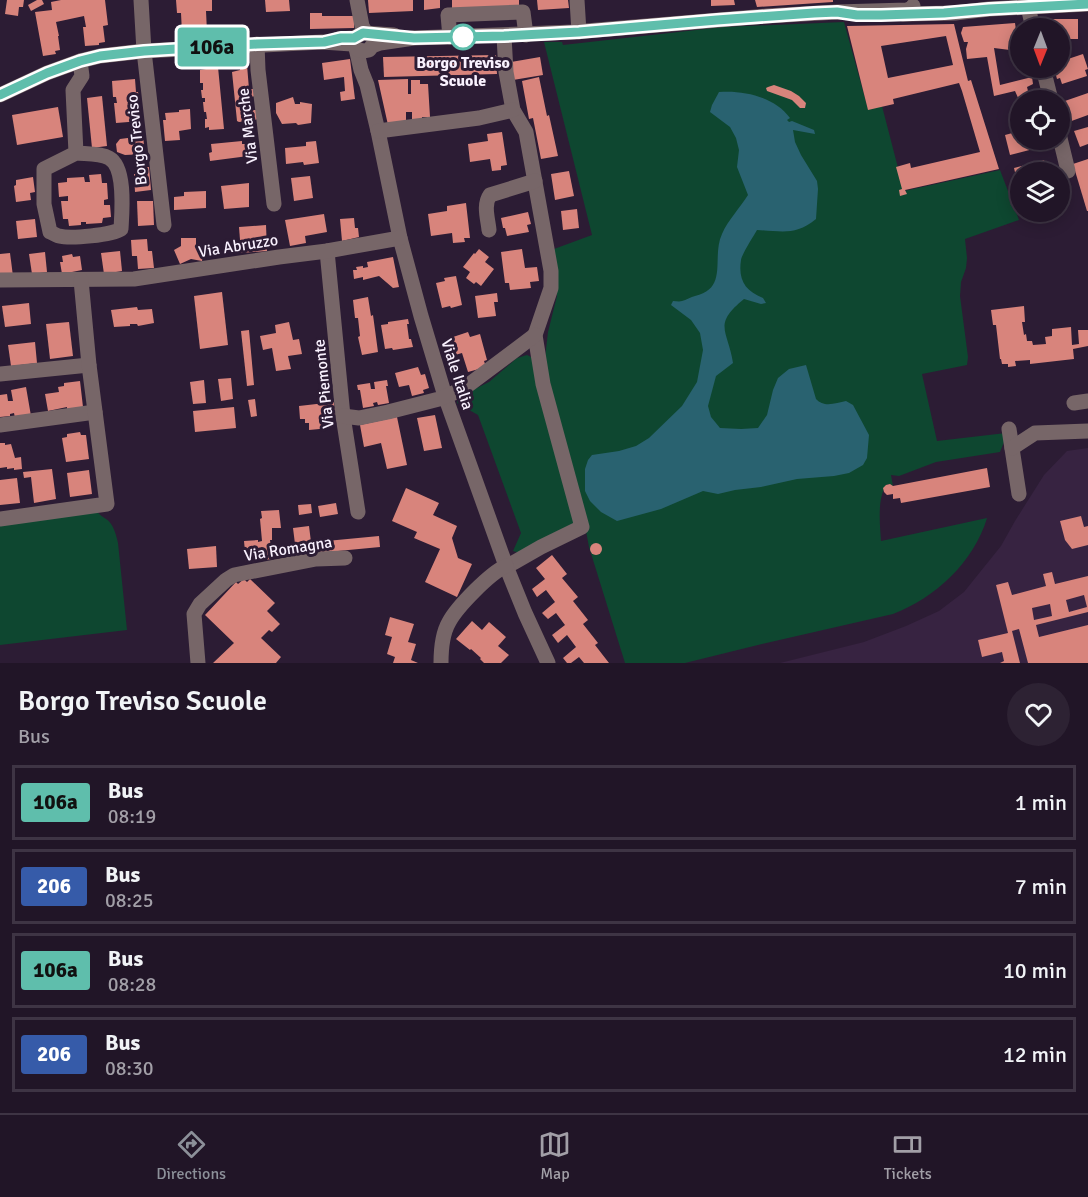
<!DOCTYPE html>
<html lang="en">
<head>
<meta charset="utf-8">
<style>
	:root { --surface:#211527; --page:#2d2233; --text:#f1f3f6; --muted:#a29fa7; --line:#3e3444; --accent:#8c9099 }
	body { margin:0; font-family:Signika,sans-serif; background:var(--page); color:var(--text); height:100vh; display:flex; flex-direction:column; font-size:22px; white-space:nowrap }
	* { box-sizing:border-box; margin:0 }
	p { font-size:20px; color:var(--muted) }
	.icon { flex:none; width:33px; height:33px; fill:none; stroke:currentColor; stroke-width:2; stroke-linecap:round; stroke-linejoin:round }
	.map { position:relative; height:663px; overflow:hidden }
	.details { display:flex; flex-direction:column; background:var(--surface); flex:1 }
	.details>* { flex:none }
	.badge { padding:0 12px; border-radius:4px; font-size:21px; line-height:39px }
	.needle { width:39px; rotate:181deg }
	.tools { position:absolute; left:1010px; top:18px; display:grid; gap:12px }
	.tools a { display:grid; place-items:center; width:60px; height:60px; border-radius:50%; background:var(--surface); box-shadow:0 3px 15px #0003,0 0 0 2px var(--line); font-size:30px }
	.map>.badge { position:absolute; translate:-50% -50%; box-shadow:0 0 0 3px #fff }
	.round { display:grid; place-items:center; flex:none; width:63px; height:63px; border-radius:32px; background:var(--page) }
	.overview { display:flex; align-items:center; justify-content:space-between; height:102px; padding:0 18px }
	h1 { font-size:28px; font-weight:600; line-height:45px }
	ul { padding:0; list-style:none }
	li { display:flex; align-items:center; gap:18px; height:75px; margin:0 12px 9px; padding:0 6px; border:3px solid var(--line); border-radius:0px }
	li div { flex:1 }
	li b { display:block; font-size:22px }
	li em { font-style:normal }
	li .badge { min-width:66px; font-weight:700; text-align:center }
	.tab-bar { display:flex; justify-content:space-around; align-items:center; height:84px; border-top:2px solid var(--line); background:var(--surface); font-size:16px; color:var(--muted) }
	.tab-bar a { display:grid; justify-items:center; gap:3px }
	.tab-bar .current { color:var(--accent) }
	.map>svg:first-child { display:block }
</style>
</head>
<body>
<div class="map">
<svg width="1088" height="663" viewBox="0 0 1088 663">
	<rect width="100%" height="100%" fill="#2c1c34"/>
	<!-- built -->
	<path fill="#372341" d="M1088,448V663H780L864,642L906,626L939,611L964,592L1001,546L1015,521L1044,475L1067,451Z"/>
	<!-- green -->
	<g fill="#0e4730">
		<path d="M844,22L868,109L882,106L904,191L1000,170L1019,220L965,239L967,258L966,268L961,282L960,296L968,357L967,365L922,374L937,441L1006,433V437L1000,452L936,462L899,476L891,475L893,486L890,484L886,485C877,500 880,524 881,541L987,518C974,562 935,598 893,614L762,644L685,663H625L589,547L586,531L558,432L545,358L548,332L557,296L554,249L592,235L544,42H562L563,45L723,27Z"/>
		<path d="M527,355L535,359L573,506V524L523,554L513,551L521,533L478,415L457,403V398L489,382L517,358Z"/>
		<path d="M97,512C100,515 103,517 106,519C113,523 116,534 118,543L127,630L0,645V525Z"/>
	</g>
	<!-- water -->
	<path fill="#296270" d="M719,92C744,90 775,97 790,118L787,120L789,122L792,121L814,130L815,134L793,130L795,142L801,155L817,181L818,189L816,219C795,236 782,231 757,230C753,237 742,254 741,260C738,280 745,291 763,298L766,303L761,304L744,299C712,325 728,330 733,363L716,376L708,406L711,417L720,428L741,429L758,428L767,415L773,390L778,378L789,369L806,365L816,399C824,408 836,403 846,401L853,405L869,435L867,458L863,465L849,473L834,476L797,479L761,487L735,490L718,494L703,491L661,509L617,521L601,512L590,501L585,491V469L588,460L592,455L619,451L636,446L649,438L682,406L697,382L703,350L700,333L691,320L671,305L673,301C676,301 679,302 682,301C686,300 691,297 695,296C729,288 711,258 722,234C728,220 740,208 748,195L737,167L739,150L736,138L730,127L710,112L712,105Z"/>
	<!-- building -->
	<g fill="#d8847c" fill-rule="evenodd">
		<path d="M7,0H24L23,7H19L18,16L5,14Z"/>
		<path d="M37,0H42L44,4L31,11L28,5Z"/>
		<path d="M61,0H105L108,25L103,26L105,42L99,43V45L85,46L83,27H86L84,16L56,22L59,36H58L60,50L55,51L56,54L43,56L35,12L52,10L51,2Z"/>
		<path d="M176,0H212V11H206L207,32L182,33L181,13H177Z"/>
		<path d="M265,0H289L290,11L266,12Z"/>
		<path d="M368,0H413V11L369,13Z"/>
		<path d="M424,0H440V8L424,10Z"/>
		<path d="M452,0H519V8L452,9Z"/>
		<path d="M537,0H568L569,8L538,10Z"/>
		<path d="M711,0H734L735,5L711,6Z"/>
		<path d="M755,0H833V2L757,7Z"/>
		<path d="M310,13H322V16H354V28L310,29Z"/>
		<path d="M1039,19H1078V39H1059V28H1040Z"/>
		<path d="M1015,23L1019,51L994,48L1000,85L1032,77L1033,84L1027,87L1029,95L1038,92L1040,100H1019L1015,91L994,96L987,57L967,59L966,49L968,42H964L961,33L963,27Z"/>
		<path d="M954,24L968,81L971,80L999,169L905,190L907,194L900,196L899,190L902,189L896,167L910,163L911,168L980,152L962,91L959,83L893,99L894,104L868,110L847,26ZM946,36L953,65L888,78L881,46Z"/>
		<path d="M1083,54L1088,69L1085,70L1087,76L1062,84L1060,78L1057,79L1054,68H1059V62Z"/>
		<path d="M496,55L497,74L384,77L383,57Z"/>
		<path d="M540,57L543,75L513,80L511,62Z"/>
		<path d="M350,59L355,99L341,101L340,92L345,91L344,77L324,80L322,63Z"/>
		<path d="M247,65L249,89H255L256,96L250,97L252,110H258L259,119L239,122L237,121L232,72L240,70V66Z"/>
		<path d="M218,67L224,129L209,130V127L205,128V119H207L206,112H204L203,102H205V98H202L201,90H203V83H200V70Z"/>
		<path d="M539,77L547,116L549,115L558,156L541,159L533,118L529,119L522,81Z"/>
		<path d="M135,79L136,92H138L139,98V102L137,103L139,104V119H141V121L116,123L114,103H117L116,97H113L112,81Z"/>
		<path d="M408,79V94H411V80H420V84H428L430,117H422V121H412V112H406V123L388,125L378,80Z"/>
		<path d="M774,85L791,91L799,96L806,103L805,108H800L792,100L767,91L766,88L768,87Z"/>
		<path d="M1088,93V115L1066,123L1061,106L1063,105L1062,102Z"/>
		<path d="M102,96L107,146L92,148L87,98Z"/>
		<path d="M293,97L295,104H300V102L312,104L311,123L298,125L296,123L282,124L276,113V103Z"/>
		<path d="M58,107L63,137L17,145L12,115Z"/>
		<path d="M190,109L191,129L179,131L180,140L165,141L163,120H166L165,113L179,112V110Z"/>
		<path d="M1088,127V144L1080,147L1074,131Z"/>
		<path d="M1020,131V140H1040L1041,147L1010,155L1005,135Z"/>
		<path d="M502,132L507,165L501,166V170L492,171L490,159L470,162L468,144L488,141L487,134Z"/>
		<path d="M143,136L145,154L125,155L117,152L116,144L120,139Z"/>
		<path d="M242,141V144H248L249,147L255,146L256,155L210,161L209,153L212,152L211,144Z"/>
		<path d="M316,141L319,163L304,165L303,162L286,164L285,148L306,146V142Z"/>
		<path d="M1088,159V211H1087L1073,164Z"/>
		<path d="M1044,160L1048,172H1020L1019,189L1014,168Z"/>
		<path d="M149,167L151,190L135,192L134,174H137L136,168Z"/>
		<path d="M569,171L574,196L555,200L551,174Z"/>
		<path d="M101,174L102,183H107L108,199L104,200V205H110L111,217L103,218L102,223L86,224V222H81V225L69,226L68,219H63L61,201H68V196L59,197L58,183L67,182V178L84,177L85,182H90L89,175Z"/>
		<path d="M310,176L313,198L294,201L291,178Z"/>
		<path d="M33,177L35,192L30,193L31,200L16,202L14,186L16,185V180Z"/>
		<path d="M249,183V207L224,209L221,186Z"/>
		<path d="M206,191V208L174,210V197L184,196V192Z"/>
		<path d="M137,201H153L154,225L138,226Z"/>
		<path d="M466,203L470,238H464L465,242L453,243L452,233L431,236L428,214L447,211V206Z"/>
		<path d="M577,209L579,228L563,230L561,211Z"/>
		<path d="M528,212L531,224L527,225L529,232L507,236L505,228H503L501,218Z"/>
		<path d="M324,214L327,232L305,236L306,243L290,246L285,220Z"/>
		<path d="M354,218L355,228H358L359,237L342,241L340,219Z"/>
		<path d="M35,219L37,237L18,239L16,221Z"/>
		<path d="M266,225L267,251L241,253L239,227Z"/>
		<path d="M181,238H196V245L205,246L202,261L191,259L180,264L174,250L181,246Z"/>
		<path d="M147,239L148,251H152L154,268L138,269L137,256H132L131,240Z"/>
		<path d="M479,249L489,257L485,262L494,269L481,286L476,282L474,284L466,278L470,272L463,267L474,253L475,254Z"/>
		<path d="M522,249L525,268L537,267L539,281L530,282L531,288L510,290L509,283H505L501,252Z"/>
		<path d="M120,251L122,271L104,274L101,253Z"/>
		<path d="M45,252L47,272L32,274L29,254Z"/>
		<path d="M10,253L13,276L0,275V254Z"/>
		<path d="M72,254L73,257L80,256L82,270L62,274L60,262H63L62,256Z"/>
		<path d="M393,257L399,287L393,288L379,276L363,280V277L354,279L353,270H357L356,267L363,266V268L368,267L367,262Z"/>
		<path d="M456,276L462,305L451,308L450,306L442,308L436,283L445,281L444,278Z"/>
		<path d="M222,292L228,345L200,349L194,296Z"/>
		<path d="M497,293L498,302H494L496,316L478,318L475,296Z"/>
		<path d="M368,297L371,316L373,315L378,352L362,355L358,337L360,336L358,318H355L353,300Z"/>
		<path d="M29,303L31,324L5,327L2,306Z"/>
		<path d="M1024,306L1025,322H1022L1024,335L1026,334L1027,341H1032L1033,345L1046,344L1045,337L1052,336V329L1071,327L1072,345L1079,344L1078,330H1088V346L1073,349L1074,359L1030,364V360L1015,361L1016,366L1008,367V364H1002L1001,359H1000L996,325H993L991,310Z"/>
		<path d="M137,307L138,310L152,309L154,323L138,326L137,324H130V326L114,327L111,310Z"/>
		<path d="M408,319L409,324H407L409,339H411L413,347L393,350L392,348L385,349L381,325L388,324V322Z"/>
		<path d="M69,322L73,356L50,359L46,324Z"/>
		<path d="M289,322L293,340L299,339L302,354L288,356L291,369L276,371L272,348L263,350L260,336L276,333L275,325Z"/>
		<path d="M249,330L254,385L247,386L241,331Z"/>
		<path d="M468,332L470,337L480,334L487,360L484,361L486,367L468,372L462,353L455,355L450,338Z"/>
		<path d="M35,342L37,363L11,366L8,345Z"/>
		<path d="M418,367L421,375L425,374L429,388L423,390L424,393L412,396L409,385L399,387L395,373Z"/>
		<path d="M231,378L233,399L221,401L218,379Z"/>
		<path d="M204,380L206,403L193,404L190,382Z"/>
		<path d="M387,380L388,386H386L389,403L378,405L377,402L373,403L374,406L363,408L360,390H358L357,385L370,383L371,389H375L374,382Z"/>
		<path d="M80,381L83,407L67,409V407L48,411L45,394L59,392L58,387L64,386V383Z"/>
		<path d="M26,387L31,416L15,418L14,413L10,414V416L0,417V395L7,394L8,401H13L11,390Z"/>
		<path d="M255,399L257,416L251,417L248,400Z"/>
		<path d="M334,402L335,418L327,419L328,421H329L330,428L309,430V423H305V419H300L299,406Z"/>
		<path d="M234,407L236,428L195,432L193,411Z"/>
		<path d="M435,415L442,448L424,451L417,418Z"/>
		<path d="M397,417L407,465L387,469L381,443L364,447L360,425Z"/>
		<path d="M80,432L81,435H86L89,459L66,462L62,438L67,437V434Z"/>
		<path d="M0,443H5V445L11,444L15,458L21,457L22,469L14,470V468L7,469V467L0,468Z"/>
		<path d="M987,468L990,487L901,503L900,498L893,499V494L887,495L884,492L883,488L886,485L890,484L893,486Z"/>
		<path d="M52,469L56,499L34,503L31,477L24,478L23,472Z"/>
		<path d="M89,470L92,494L70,497L67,473Z"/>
		<path d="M17,478L20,503L0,505V480Z"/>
		<path d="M406,488L439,503L433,515L457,526L452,538L458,558L472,564L457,597L425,582L440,549L414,538L417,532L392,521Z"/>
		<path d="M336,503L338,514L320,517L318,506Z"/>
		<path d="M311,504L312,513L299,515L298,505Z"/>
		<path d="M279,510L281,528H272V540H270L272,559L246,562L244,541L258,540V542L262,541L260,519L262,518L261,511Z"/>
		<path d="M1081,516L1084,527L1088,526V545L1072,549L1065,540L1060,521Z"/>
		<path d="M309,526L312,550L296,552L293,528Z"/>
		<path d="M379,536L380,547L317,553L316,542Z"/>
		<circle cx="596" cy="549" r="6"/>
		<path d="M216,546L217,567L189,569L187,549Z"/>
		<path d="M552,555L567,574L562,578L578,597L573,601L588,620L583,624L598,643L595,645L609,663H584L579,657L571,663H567L563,658L576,647L567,635L558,643L552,635L565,625L556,613L548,619L542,613L555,602L546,590L537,597L532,589L545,579L536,568Z"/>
		<path d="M1052,572L1055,584L1088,576V612L1036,625L1039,637L1088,625V663H1028L1019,629L1012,631L1020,663H1000L1004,661L1002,652L982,657L978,640L1008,633L996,585L1008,582L1012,595L1046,586L1043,574ZM1084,595L1087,607L1069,612L1066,600ZM1050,604L1052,616L1034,620L1032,608Z"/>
		<path d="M244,579L247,582L250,579L275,603L267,611L280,624L272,632L269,630L261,638L281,657L276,663H213L234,643L205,615L236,582L238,584Z"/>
		<path d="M390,617L414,624L408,642L416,644L411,660L418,663H393L395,657L387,654L392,637L385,635Z"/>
		<path d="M472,621L482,630L489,622L506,637L498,646L509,655L501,663H484L480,659L481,658L471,649L470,650L456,639Z"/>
	</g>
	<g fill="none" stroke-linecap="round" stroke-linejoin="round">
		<!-- minor -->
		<g stroke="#776668" stroke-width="15">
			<path d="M141,0L144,51L164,225"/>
			<path d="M357,0L362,26L366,33"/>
			<path d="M577,0L579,32"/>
			<path d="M1028,7L1033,28"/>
			<path d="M903,14L955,13L989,9L1088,4"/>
			<path d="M504,36L506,72L513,110L526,132L551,271V288L535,335L543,384L582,527L541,547L513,563"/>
			<path d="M450,37L448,15L523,12L526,35"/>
			<path d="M338,39L354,38L363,33L394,35"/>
			<path d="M257,44L258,70L274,204"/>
			<path d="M356,48L361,70L367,85L378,131L400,238L421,316L445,396L506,566L525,613L548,663"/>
			<path d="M1043,68L1051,100"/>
			<path d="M0,95L47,73L80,61L100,56L144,51L322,42L352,44L358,50L364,51L369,50L372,46L380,43L414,38L574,32L767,16L837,12L907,10L912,8L913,6"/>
			<path d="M378,131L479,118L513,110"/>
			<path d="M1059,134L1068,171"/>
			<path d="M76,153C86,154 100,153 109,158C126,167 122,212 121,229C112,235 71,239 59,236C57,236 53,233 50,232L44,204V169L76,153L73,90L82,76L80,61"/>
			<path d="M489,230C488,219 483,205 490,195L535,181"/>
			<path d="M327,251L343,416L358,512"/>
			<path d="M0,280L134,279L279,257L327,251L400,238"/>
			<path d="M0,374L89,365"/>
			<path d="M1074,403L1088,401"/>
			<path d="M343,416L359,418L388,412L439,399L463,389L535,335"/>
			<path d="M0,425L95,412"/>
			<path d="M1009,429L1019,494"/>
			<path d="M1012,448L1035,433L1088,431"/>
			<path d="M0,519L107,504L89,365L81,280"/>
			<path d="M198,663L194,614L200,604L226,580L234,575L316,559L345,558"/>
			<path d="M441,663C441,649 442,634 449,622C457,607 490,573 506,566"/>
		</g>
	</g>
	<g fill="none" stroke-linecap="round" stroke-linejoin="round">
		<defs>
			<path id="line" d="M0,95L47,73L80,61L100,56L144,51L257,44L324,42L341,38H354L363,33L414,38L504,36L579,32L717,20L814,13L837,12L857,15H881L944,13L989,9L1088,4"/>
		</defs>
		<!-- line casing -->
		<use href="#line" stroke="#fff" stroke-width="14"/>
		<!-- line -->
		<use href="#line" stroke="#5fbeac" stroke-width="9"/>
	</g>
	<!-- markers -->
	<circle fill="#fff" stroke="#5fbeac" stroke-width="3" cx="463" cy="37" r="12"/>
	<g text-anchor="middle" stroke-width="6" stroke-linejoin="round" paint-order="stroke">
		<!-- stop labels -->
		<g font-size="16" font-weight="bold" fill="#f9f1fe" stroke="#2c1c34">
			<text x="463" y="68">Borgo Treviso<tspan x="463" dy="18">Scuole</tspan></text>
		</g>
		<!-- street labels -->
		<g font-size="16" fill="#f9f1fe" stroke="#2c1c34">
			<text transform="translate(247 126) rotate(-97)" y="6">Via Marche</text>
			<text transform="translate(136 140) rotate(-96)" y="6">Borgo Treviso</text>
			<text transform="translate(238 245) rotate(-9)" y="6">Via Abruzzo</text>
			<text transform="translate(458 374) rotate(72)" y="6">Viale Italia</text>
			<text transform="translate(323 384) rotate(-96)" y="6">Via Piemonte</text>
			<text transform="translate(288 548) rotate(-9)" y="6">Via Romagna</text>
		</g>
	</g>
</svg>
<div class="tools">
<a><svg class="needle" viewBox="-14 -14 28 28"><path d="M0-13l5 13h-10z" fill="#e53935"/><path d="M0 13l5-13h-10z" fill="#a29fa7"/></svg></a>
<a><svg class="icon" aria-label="locate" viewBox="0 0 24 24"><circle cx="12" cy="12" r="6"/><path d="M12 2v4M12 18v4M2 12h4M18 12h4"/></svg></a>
<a><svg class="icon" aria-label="layers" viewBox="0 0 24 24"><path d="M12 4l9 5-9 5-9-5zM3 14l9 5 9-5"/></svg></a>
</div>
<b class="badge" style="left:212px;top:47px;background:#5fbeac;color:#111">106a</b>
</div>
<section class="details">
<div class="overview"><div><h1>Borgo Treviso Scuole</h1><p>Bus</p></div><a class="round"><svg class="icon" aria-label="heart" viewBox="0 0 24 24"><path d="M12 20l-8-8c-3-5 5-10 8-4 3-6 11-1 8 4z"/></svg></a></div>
<ul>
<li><span class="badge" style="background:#5fbeac;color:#111">106a</span><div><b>Bus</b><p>08:19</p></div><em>1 min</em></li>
<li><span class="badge" style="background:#365ba9;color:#fff">206</span><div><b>Bus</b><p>08:25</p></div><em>7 min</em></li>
<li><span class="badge" style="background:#5fbeac;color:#111">106a</span><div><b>Bus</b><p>08:28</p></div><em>10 min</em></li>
<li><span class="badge" style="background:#365ba9;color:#fff">206</span><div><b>Bus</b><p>08:30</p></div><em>12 min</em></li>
</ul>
</section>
<nav class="tab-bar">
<a class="current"><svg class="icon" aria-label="directions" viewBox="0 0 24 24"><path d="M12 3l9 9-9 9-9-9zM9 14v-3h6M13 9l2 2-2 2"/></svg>Directions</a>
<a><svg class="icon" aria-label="map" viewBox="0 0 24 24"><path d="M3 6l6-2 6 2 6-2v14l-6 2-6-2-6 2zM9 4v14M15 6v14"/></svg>Map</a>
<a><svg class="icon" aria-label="tickets" viewBox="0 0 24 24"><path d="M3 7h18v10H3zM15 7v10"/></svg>Tickets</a>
</nav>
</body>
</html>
